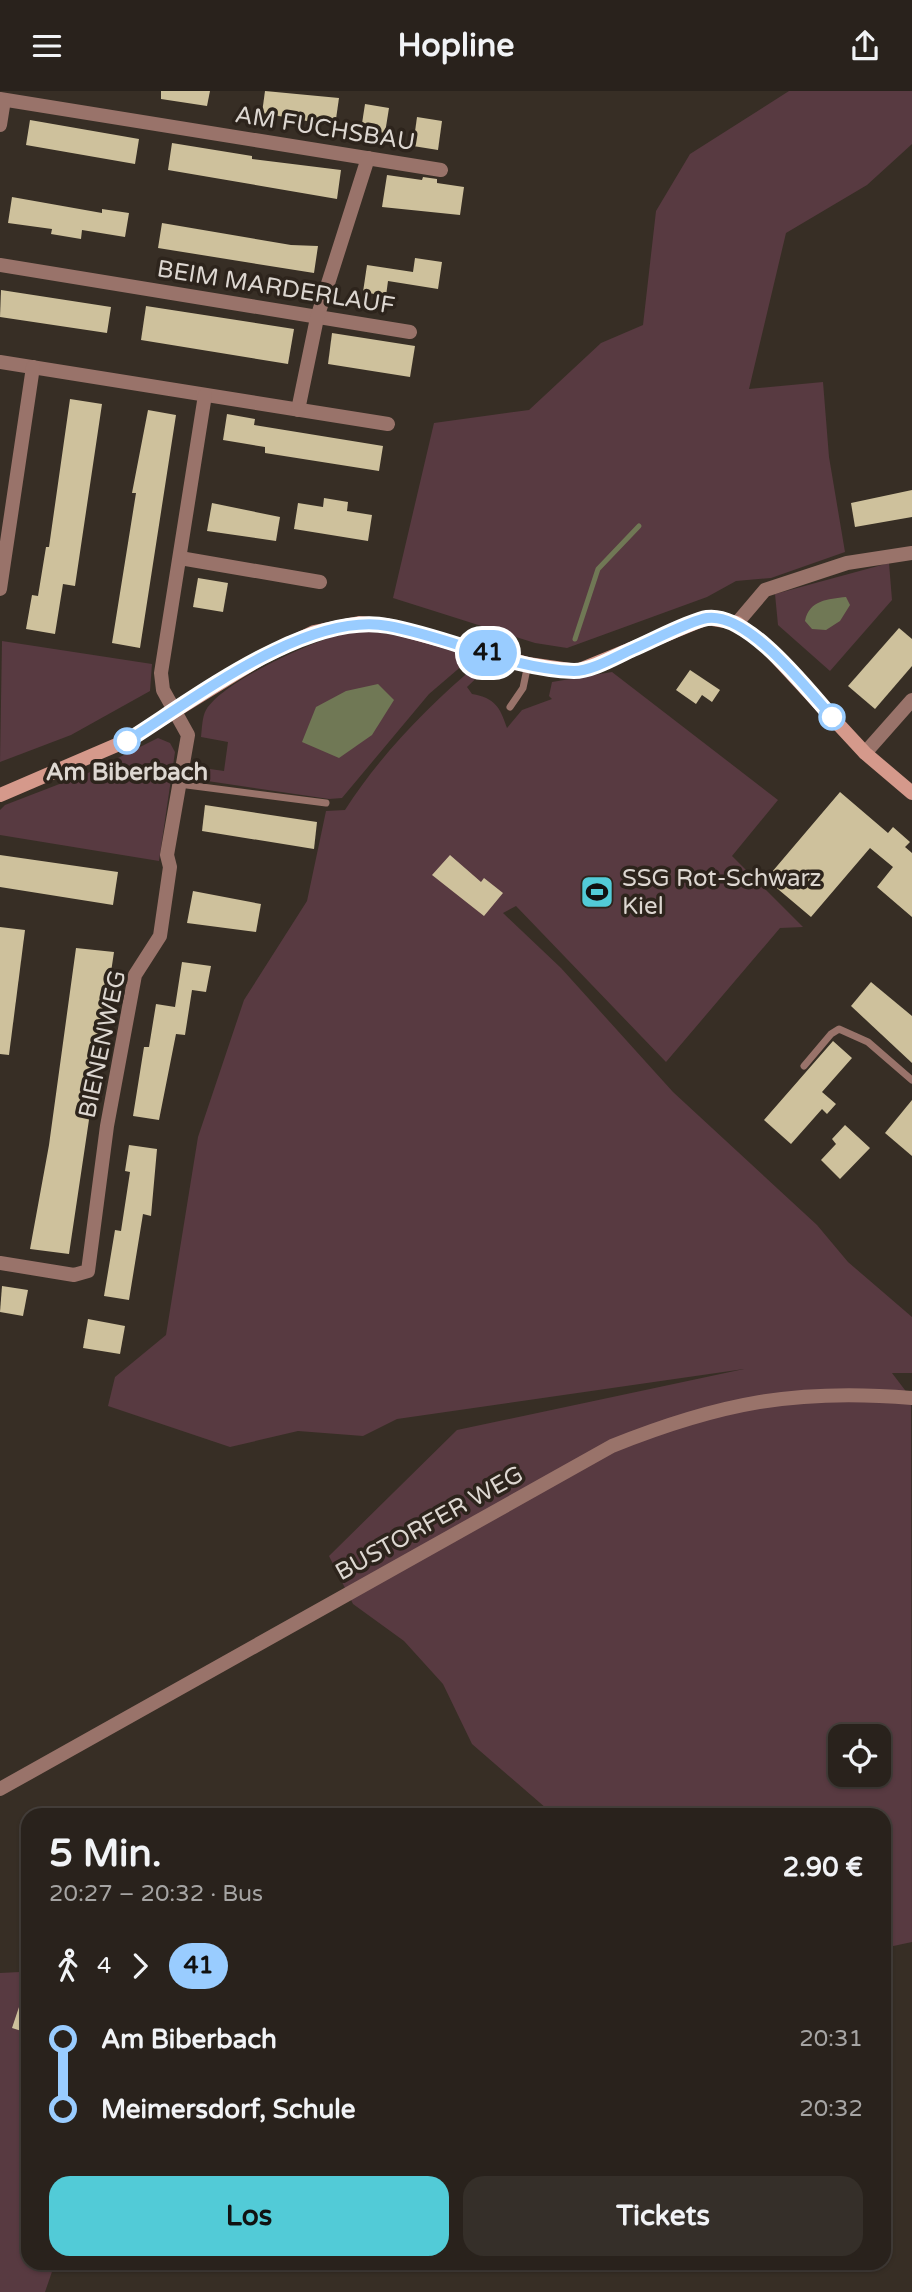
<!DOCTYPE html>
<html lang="de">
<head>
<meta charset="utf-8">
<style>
	:root { --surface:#29221c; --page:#352f29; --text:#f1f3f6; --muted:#a5a4a3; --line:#453f3b; --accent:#52cbd7 }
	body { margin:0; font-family:"Varela Round",sans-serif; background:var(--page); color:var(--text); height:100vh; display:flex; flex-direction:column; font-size:26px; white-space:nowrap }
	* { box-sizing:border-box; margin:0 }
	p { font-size:23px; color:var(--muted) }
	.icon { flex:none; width:38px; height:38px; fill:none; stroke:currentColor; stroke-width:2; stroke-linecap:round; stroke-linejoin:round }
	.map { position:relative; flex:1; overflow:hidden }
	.panel { position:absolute; left:21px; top:1717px; width:870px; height:462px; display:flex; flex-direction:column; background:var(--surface); border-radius:21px; box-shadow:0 2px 5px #0004,0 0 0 2px var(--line) }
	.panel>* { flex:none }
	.badge { padding:0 14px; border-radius:23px; font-size:24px; line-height:46px }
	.tools { position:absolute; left:828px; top:1633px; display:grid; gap:14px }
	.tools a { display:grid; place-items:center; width:63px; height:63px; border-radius:14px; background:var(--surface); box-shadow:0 2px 5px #0004,0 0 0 2px var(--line); font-size:35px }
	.map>.badge { position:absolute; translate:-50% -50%; box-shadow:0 0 0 4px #fff }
	.legs { display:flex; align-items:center; gap:10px; height:77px; padding:0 28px; font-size:23px }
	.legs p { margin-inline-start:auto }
	.headline { display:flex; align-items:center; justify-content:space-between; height:119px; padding:0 28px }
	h1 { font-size:38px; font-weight:800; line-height:52px }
	.button { display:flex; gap:14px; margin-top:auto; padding:14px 28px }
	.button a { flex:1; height:80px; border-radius:21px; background:var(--accent); color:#111; font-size:28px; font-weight:800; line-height:80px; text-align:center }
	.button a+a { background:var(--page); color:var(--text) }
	ul { padding:0 28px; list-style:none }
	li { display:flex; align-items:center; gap:24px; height:70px; font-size:26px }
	li i { display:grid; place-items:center; width:10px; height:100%; margin:0 9px; background:currentColor }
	li i::after { content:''; width:18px; height:18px; margin:-9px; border:5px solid; border-radius:50%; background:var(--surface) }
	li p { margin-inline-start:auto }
	li:first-child i { background:linear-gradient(#0000 50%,currentColor 0) }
	li:last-child i { background:linear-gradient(currentColor 50%,#0000 0) }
	header { display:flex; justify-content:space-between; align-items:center; height:91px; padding:0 28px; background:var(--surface); font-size:32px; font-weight:800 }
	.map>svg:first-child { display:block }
</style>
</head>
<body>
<header><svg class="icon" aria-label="menu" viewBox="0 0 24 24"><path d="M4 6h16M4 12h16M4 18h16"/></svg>Hopline<svg class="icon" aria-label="share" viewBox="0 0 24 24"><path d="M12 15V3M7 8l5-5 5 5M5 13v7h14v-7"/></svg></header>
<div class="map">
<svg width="912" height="2201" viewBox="0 0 912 2201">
	<rect width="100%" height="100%" fill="#372e25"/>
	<!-- green -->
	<g fill="#583a41" fill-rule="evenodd">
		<path d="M789,0H912V53L867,94L786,142L749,298L823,291L829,366L845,461L771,487L736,490L707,506L567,557L535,552L393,507L434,332L529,319L601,252L643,234L656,120L690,63Z"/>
		<path d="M889,472L892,509L830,580L778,534L775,503Z"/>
		<path d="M350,540C393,540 430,552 471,567L429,603L342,707L329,708L194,688L196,676L224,680L228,651L201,646C202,638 202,626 206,619C224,589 316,549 350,540Z"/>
		<path d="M2,550L152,573L150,600L71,644L0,671Z"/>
		<path d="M479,572L489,575L467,596L472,603C495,607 500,616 507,637L522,619L552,608L549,605L552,591L612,581L778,709L732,765L803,836L780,837L666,971L516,815L503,822L561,877L673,1001L817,1134L848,1171L912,1226V1282H892L911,1307L912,1851L884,1857V1724H554L472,1653L443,1593L404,1550L353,1513L329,1465L457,1339L744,1278L397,1328L363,1345L298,1340L230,1356L108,1315L115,1286L166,1244L198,1046L244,909L307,810L326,720L345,719C381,663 428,615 479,572ZM840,1645H878V1684H840Z"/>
		<path d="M158,647L170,652L175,661L159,770L0,744V719L5,714L88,682Z"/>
		<path d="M28,1862V2172H55L45,2201H0V1882L20,1881Z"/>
	</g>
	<!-- water -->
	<g fill="#707855">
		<path d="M846,506L850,514L840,530L826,539L812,538L805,530C809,509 828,508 846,506Z"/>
		<path d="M378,593L394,609L372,644L339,667L302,651L316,616L346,600Z"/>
	</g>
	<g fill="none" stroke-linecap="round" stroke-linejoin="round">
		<!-- stream -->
		<path stroke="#707855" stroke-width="5" d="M575,548L598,478L639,435"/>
	</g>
	<!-- building -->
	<g fill="#cec19c">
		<path d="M161,0H210L207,15L161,8Z"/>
		<path d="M265,0L339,7L335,35L262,22Z"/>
		<path d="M365,13L389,17L385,42L361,39Z"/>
		<path d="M417,26L442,30L438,59L413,55Z"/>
		<path d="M30,29L139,48L135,73L26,54Z"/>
		<path d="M172,52L252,65V68L341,79L337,108L168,79Z"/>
		<path d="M387,84L422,89L423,86L437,88V92L464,96L460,124L382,116Z"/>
		<path d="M12,106L102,122V118L129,122L125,146L82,139L81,148L51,143L52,138L8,132Z"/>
		<path d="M162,132L291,154L318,155L314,182L158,157Z"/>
		<path d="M415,167L442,171L438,198L388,190L386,205L363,201L367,174L413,181Z"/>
		<path d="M1,199L111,216L107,242L0,226Z"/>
		<path d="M146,215L294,238L288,273L141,249Z"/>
		<path d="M332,242L415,255L410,286L328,273Z"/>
		<path d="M70,308L102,313L75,495L63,493L55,543L26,538L32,504L38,505L46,456H49Z"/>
		<path d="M148,319L176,324L140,557L112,552L136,402H132Z"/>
		<path d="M227,323L255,328L254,334L383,355L379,380L265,362V356L223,349Z"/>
		<path d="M912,399V426L855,436L851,412Z"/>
		<path d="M324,407L348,411L347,420L372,424L368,450L294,438L298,412L323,416Z"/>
		<path d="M212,412L280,426L276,450L207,440Z"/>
		<path d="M198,487L228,492L223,521L193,516Z"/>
		<path d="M899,537L912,548V575L875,618L848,595Z"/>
		<path d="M690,579L720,599L712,611L702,604L696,613L676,599Z"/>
		<path d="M840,701L888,742L893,736L910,751L905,756L912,762V826L877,796L893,776L870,757L811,826L766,788Z"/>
		<path d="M205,714L317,731L314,758L202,740Z"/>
		<path d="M0,764L118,781L113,814L0,796Z"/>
		<path d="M450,764L481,791L484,787L503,802L484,825L432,784Z"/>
		<path d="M193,800L261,813L256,841L187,832Z"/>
		<path d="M0,836L25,839L9,964L0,963Z"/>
		<path d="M76,857L114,861L69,1163L30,1158L49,1054Z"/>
		<path d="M182,871L211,875L206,901L192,899L185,944L176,943L159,1029L133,1025L144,956H149L156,913L175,916Z"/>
		<path d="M871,891L912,925V972L851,915Z"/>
		<path d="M833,950L852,967L822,1001L836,1013L827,1023L822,1018L791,1053L764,1029Z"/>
		<path d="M912,1009V1065L885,1042Z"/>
		<path d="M845,1034L870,1057L840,1088L821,1069L836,1053L832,1048Z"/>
		<path d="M129,1054L157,1058L151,1125L143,1123L129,1209L104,1205L115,1139L121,1140L130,1081L125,1080Z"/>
		<path d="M2,1195L28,1199L23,1225L0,1221Z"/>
		<path d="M88,1228L125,1235L120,1263L83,1257Z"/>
		<path d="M25,1898H28V1942L12,1937Z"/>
	</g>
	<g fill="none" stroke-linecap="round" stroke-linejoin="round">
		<!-- lane -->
		<g stroke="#99736a" stroke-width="7">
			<path d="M510,616L523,597L528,573"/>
			<path d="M179,693L326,712"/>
			<path d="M804,975L831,943L839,938L868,951L912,989"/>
		</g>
		<!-- street -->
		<g stroke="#99736a" stroke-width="14">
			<path d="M0,8L441,79"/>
			<path d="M0,34L4,9"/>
			<path d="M0,174L410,241"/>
			<path d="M0,271L388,333"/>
			<path d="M298,319L317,227L368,67"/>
			<path d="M180,467L320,491"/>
			<path d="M0,498L33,276"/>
			<path d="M737,532L765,499L847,472L912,462"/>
			<path d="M865,662L912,609"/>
			<path d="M0,1172L74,1184L88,1180L107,1035L135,884L160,845L170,776L167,764L188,644L163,599L161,582L205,304"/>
			<path d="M0,1698L612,1355C719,1312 797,1297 912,1307"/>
		</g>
		<!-- secondary -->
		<path stroke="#d5998b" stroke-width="14" d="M0,704L126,650L261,567L314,541L359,532L386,534L528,573L577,580L707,527L737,532L767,556L865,662L912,702"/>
	</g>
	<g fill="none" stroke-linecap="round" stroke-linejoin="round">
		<defs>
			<path id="line-1" d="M127,650C194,608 307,520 388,535C450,546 510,578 574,580C592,580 617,565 633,558C652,550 689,530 707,527C748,521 807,598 832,626"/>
		</defs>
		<!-- line-1 casing -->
		<use href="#line-1" stroke="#fff" stroke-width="16"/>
		<!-- line-1 -->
		<use href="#line-1" stroke="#9cf" stroke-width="10"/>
	</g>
	<!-- icons -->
	<defs>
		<symbol id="stadium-square" viewBox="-11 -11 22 22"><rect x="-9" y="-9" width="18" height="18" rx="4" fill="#52cbd7" stroke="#2d241c"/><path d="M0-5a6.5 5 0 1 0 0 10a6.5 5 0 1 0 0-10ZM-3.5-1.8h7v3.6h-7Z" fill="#111"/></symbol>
	</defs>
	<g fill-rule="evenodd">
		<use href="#stadium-square" x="578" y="782" width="38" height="38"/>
	</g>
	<!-- markers -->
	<g fill="#fff" stroke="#9cf" stroke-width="3.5">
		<circle cx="832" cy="626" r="12"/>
		<circle cx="127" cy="650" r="12"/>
	</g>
	<g text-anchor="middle" stroke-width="7" stroke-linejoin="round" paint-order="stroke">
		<!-- street labels -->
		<g font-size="24" fill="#ddd7d1" stroke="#2d241c">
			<text transform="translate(325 37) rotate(9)" y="8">AM FUCHSBAU</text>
			<text transform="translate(276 196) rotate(9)" y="8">BEIM MARDERLAUF</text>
			<text transform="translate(102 953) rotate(-78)" y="8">BIENENWEG</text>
			<text transform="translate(429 1432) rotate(-29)" y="8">BUSTORFER WEG</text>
		</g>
		<!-- stop labels -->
		<g font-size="24" font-weight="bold" fill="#ddd7d1" stroke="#2d241c">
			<text x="127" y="689">Am Biberbach</text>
		</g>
		<!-- poi labels -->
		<g font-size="24" fill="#ddd7d1" stroke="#2d241c" text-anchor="start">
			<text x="622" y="795">SSG Rot-Schwarz<tspan x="622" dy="28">Kiel</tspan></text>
		</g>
	</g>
</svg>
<div class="tools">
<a><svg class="icon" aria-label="locate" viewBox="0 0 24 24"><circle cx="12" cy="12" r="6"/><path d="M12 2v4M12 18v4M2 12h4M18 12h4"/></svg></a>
</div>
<b class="badge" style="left:488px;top:562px;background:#9cf;color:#111">41</b>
<section class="panel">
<div class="headline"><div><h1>5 Min.</h1><p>20:27 – 20:32 · Bus</p></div><b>2.90 €</b></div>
<div class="legs"><svg class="icon" aria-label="walk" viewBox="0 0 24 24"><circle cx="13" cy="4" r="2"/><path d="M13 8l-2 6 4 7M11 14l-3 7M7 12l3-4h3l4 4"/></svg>4<svg class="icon" aria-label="forward" viewBox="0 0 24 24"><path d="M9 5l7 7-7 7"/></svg><b class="badge" style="background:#9cf;color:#111">41</b></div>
<ul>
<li><i style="color:#9cf"></i><b>Am Biberbach</b><p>20:31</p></li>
<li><i style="color:#9cf"></i><b>Meimersdorf, Schule</b><p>20:32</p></li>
</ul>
<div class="button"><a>Los</a><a>Tickets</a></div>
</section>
</div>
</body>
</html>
